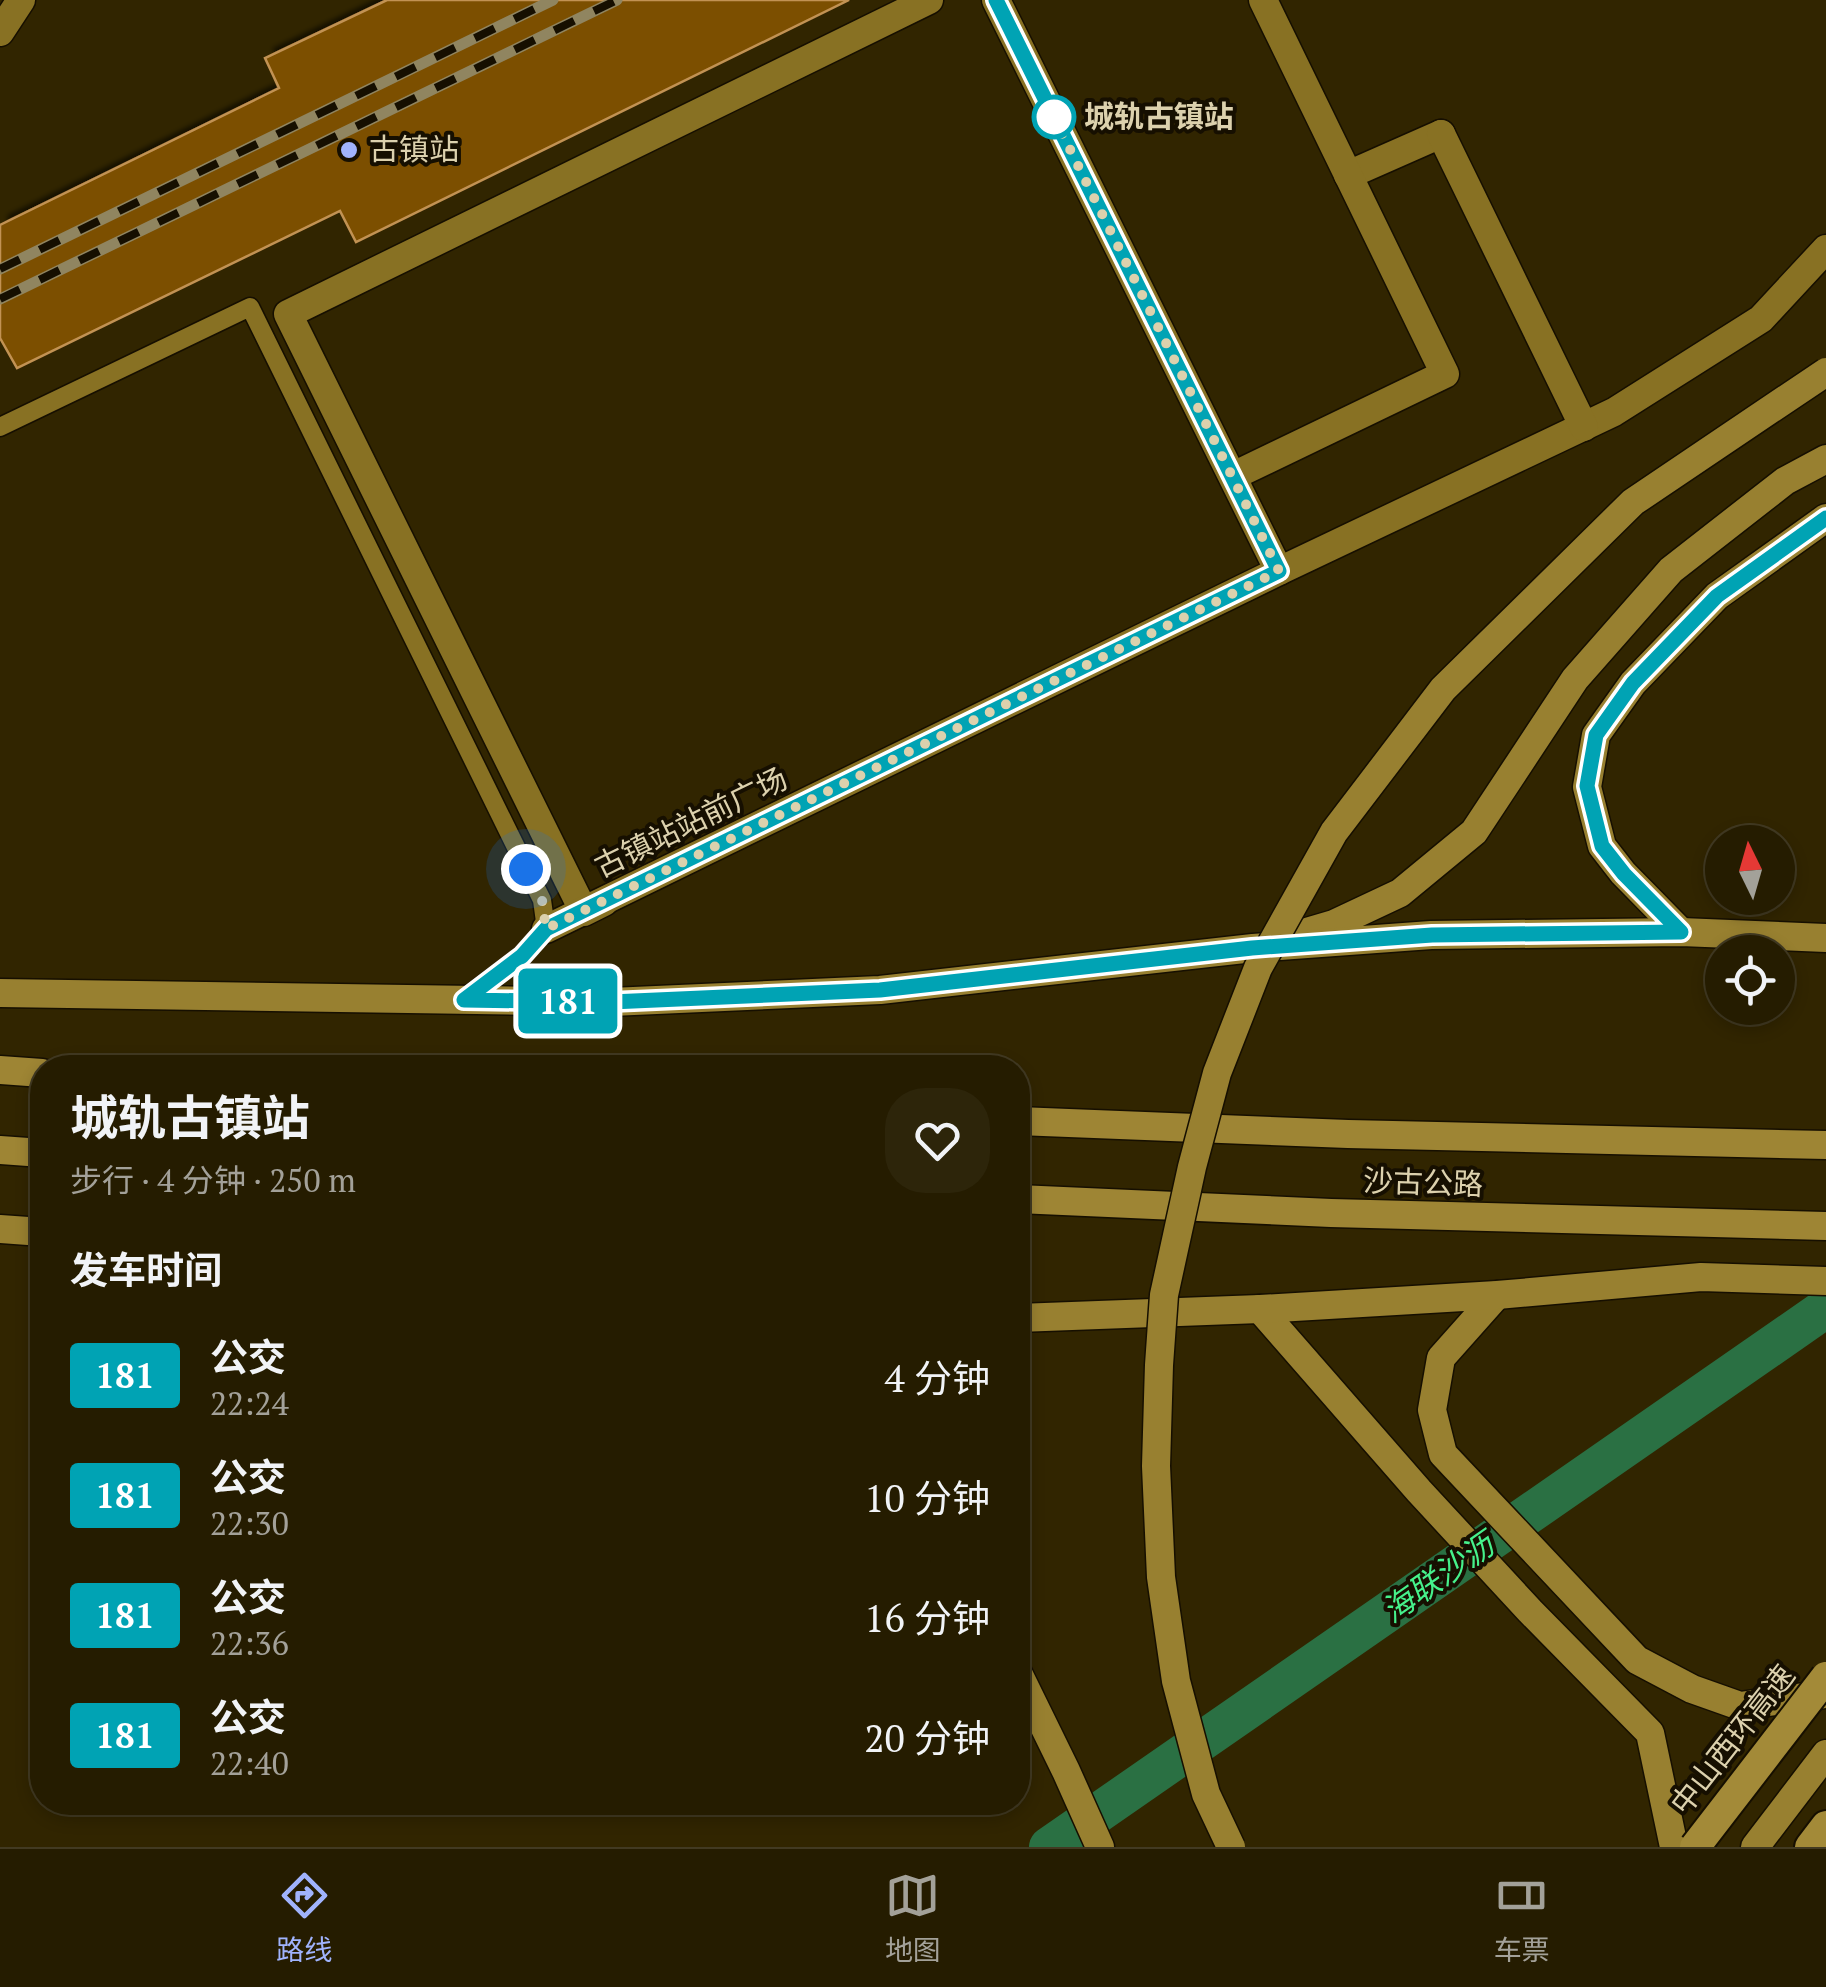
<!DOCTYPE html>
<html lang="zh">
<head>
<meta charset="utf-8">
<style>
	:root { --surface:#251c00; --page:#2d250a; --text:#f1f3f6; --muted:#a3a199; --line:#423a22; --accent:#a0b3fd }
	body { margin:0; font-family:"PT Serif","Noto Sans SC",serif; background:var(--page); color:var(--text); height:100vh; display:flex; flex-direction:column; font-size:38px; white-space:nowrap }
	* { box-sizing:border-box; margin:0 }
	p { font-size:32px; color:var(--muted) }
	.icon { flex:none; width:55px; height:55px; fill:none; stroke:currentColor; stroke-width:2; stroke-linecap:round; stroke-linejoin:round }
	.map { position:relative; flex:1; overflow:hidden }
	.drawer { position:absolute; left:30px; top:1055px; width:1000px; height:760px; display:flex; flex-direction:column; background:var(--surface); border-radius:40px; box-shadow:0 5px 15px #0003,0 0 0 2px var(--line) }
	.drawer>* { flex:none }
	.badge { padding:0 20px; border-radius:8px; font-size:35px; line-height:65px }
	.needle { width:65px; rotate:355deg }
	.controls { position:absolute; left:1705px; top:825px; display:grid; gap:20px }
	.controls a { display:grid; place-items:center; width:90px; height:90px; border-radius:50%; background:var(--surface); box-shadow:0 5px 15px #0003,0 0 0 2px var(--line); font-size:50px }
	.you { position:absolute; width:50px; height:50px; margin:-25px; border:8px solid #fff; border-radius:50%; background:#1a73e8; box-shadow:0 0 0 15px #1a73e833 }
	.map>.badge { position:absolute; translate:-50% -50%; box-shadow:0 0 0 5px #fff }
	h2 { padding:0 40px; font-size:38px; line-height:90px }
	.round { display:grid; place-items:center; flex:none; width:105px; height:105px; border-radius:40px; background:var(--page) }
	.headline { display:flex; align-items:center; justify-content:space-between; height:170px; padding:0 40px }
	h1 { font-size:48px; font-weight:700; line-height:75px }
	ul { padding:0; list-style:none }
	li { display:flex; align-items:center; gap:30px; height:120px; padding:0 40px }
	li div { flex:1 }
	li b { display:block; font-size:38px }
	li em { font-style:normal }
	li .badge { min-width:110px; font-weight:700; text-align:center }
	.tab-bar { display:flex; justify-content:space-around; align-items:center; height:140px; border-top:2px solid var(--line); background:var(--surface); font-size:28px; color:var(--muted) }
	.tab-bar a { display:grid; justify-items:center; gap:5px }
	.tab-bar .on { color:var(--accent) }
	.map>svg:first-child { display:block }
</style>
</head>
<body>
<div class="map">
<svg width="1826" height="1847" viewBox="0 0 1826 1847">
	<defs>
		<filter id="shadow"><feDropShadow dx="9" dy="-9" stdDeviation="2.5" flood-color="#0009"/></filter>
	</defs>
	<rect width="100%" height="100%" fill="#312500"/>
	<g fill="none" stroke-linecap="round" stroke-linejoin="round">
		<!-- canal -->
		<path stroke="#2a7043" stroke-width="40" d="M1049,1847L1826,1308"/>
	</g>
	<!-- building -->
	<path fill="#7c4f00" stroke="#c29253" stroke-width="2.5" filter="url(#shadow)" d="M387,0H849L356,242L340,211L17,368L0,338V225L279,88L265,58Z"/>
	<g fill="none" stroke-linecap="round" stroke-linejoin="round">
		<defs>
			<path id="service" d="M0,427L250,307L542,900L546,929L522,956L465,998"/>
			<path id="pedestrian" d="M604,902L584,912L288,314L929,0"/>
			<g id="minor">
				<path d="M996,0L1279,571"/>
				<path d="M1348,175L1441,134"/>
				<path d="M1233,476L1445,374L1263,0"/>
				<path d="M546,929L1279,571L1614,412L1761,319L1826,249"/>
			</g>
			<g id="tertiary">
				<path d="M0,32L21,0"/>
				<path d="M1441,134L1584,427"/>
			</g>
			<g id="primary">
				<path d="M1681,932L1623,873L1602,846L1587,787L1596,735L1633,683L1717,596L1826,518"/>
				<path d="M1300,934L1334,924L1400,893L1474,832L1575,679L1671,570L1785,481L1826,459"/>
				<path d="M0,993L611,1002L880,990L1253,948L1431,935L1681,932L1826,938"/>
				<path d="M0,1229L42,1232"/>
				<path d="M1497,1295L1441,1358L1432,1410L1443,1454L1637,1660L1692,1689L1740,1706L1825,1694"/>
				<path d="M1260,1309L1419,1491L1530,1611L1650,1733L1674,1847"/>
				<path d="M1018,1318L1260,1309L1497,1295L1701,1277L1826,1281"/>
				<path d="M1018,1673L1066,1771L1100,1847"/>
				<path d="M1755,1847L1826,1754"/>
			</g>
			<g id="trunk">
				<path d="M0,1070L42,1073"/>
				<path d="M1018,1121L1348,1134L1826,1145"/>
				<path d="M0,1150L42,1153"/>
				<path d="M1018,1199L1331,1213L1826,1226"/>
			</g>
			<path id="motorway" d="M1810,1847L1826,1826"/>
		</defs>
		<!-- service casing -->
		<use href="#service" stroke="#160f00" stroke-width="21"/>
		<!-- pedestrian casing -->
		<use href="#pedestrian" stroke="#160f00" stroke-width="31"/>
		<!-- minor casing -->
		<use href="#minor" stroke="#160f00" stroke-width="31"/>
		<!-- tertiary casing -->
		<use href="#tertiary" stroke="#160f00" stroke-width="31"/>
		<!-- primary casing -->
		<use href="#primary" stroke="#160f00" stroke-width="31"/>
		<!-- trunk casing -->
		<use href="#trunk" stroke="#160f00" stroke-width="31"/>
		<!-- motorway casing -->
		<use href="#motorway" stroke="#160f00" stroke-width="34"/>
		<!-- service -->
		<use href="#service" stroke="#887123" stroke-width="18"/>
		<!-- pedestrian -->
		<use href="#pedestrian" stroke="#887123" stroke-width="28"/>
		<!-- minor -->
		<use href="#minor" stroke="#887123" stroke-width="28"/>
		<!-- tertiary -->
		<use href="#tertiary" stroke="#887123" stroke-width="28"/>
		<!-- primary -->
		<use href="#primary" stroke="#988030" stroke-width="28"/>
		<!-- trunk -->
		<use href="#trunk" stroke="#9e8534" stroke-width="28"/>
		<!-- motorway -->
		<use href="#motorway" stroke="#a38a38" stroke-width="30"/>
		<defs>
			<g id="rail">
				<path d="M0,269L553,0"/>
				<path d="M0,299L617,0"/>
			</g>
		</defs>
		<!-- rail casing -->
		<use href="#rail" stroke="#908560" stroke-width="11"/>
		<!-- rail -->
		<use href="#rail" stroke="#160f00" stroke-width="8" stroke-dasharray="22" stroke-linecap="butt"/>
		<defs>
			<path id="primary-bridge" d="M1231,1847L1206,1794L1176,1681L1161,1577L1156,1466L1159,1365L1164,1295L1192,1167L1217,1073L1258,968L1334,832L1443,689L1633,502L1826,372"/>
			<path id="motorway-bridge" d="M1695,1847L1826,1677"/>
		</defs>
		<!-- primary-bridge casing -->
		<use href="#primary-bridge" stroke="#160f00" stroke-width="31" stroke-linecap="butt"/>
		<!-- motorway-bridge casing -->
		<use href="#motorway-bridge" stroke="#160f00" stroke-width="34" stroke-linecap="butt"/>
		<!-- primary-bridge -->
		<use href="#primary-bridge" stroke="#988030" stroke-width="28"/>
		<!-- motorway-bridge -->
		<use href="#motorway-bridge" stroke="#a38a38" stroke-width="30"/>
	</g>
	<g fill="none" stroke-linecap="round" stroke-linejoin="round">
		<defs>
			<path id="line" d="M996,0L1279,571L546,929L522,956L464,1000L611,1002L880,990L1252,948L1432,935L1681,932L1624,874L1602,846L1587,786L1596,735L1633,683L1717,596L1826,518"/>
		</defs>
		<!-- line casing -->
		<use href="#line" stroke="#fff" stroke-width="22"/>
		<!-- line -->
		<use href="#line" stroke="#00a3b4" stroke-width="15"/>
		<!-- walk -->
		<path stroke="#dcd1ad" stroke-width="10" stroke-dasharray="0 18" d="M526,869L542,900L546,929L1279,571L1049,107L1054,117"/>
	</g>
	<!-- markers -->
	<circle fill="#fff" stroke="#00a3b4" stroke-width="5" cx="1054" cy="117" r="20"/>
	<circle fill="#a0b3fd" stroke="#160f00" stroke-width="4" cx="349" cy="150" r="10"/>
	<g text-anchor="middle" stroke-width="8" stroke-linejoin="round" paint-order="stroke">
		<!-- stop labels -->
		<g font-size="30" font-weight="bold" fill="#dcd1ad" stroke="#160f00" text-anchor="start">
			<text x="1084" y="127">城轨古镇站</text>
		</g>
		<!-- poi labels -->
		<g font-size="30" fill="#dcd1ad" stroke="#160f00" text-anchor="start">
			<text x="369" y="160">古镇站</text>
		</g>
		<!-- street labels -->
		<g font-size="30" fill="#dcd1ad" stroke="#160f00">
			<text transform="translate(691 823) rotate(-26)" y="10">古镇站站前广场</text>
			<text transform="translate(1423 1183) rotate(2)" y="10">沙古公路</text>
			<text transform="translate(1733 1740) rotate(-52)" y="10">中山西环高速</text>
		</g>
		<!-- water labels -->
		<g font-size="32" font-style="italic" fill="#46f18b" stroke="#160f00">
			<text transform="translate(1438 1578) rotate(-35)" y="11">海联沙沥</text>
		</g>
	</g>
</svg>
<div class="controls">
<a><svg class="needle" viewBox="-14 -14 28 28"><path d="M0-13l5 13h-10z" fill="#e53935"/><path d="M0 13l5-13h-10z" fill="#a3a199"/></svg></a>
<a><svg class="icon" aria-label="locate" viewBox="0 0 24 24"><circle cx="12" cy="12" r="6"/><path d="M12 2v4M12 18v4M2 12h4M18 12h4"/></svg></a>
</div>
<div class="you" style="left:526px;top:869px"></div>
<b class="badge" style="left:568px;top:1001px;background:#00a3b4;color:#fff">181</b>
<section class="drawer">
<div class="headline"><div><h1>城轨古镇站</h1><p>步行 · 4 分钟 · 250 m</p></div><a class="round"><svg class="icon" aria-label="heart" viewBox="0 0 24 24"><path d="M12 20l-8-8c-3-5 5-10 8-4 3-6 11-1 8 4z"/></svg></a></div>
<h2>发车时间</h2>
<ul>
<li><span class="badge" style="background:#00a3b4;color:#fff">181</span><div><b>公交</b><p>22:24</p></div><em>4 分钟</em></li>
<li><span class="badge" style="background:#00a3b4;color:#fff">181</span><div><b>公交</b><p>22:30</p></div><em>10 分钟</em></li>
<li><span class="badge" style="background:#00a3b4;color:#fff">181</span><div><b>公交</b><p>22:36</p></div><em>16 分钟</em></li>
<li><span class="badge" style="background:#00a3b4;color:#fff">181</span><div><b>公交</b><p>22:40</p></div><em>20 分钟</em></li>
</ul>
</section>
</div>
<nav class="tab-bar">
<a class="on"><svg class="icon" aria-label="directions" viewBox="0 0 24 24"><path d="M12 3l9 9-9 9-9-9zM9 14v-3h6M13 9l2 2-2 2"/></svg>路线</a>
<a><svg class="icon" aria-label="map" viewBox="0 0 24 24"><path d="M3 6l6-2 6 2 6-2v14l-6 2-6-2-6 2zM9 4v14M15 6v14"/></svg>地图</a>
<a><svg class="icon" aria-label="tickets" viewBox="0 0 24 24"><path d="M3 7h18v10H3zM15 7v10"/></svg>车票</a>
</nav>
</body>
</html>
